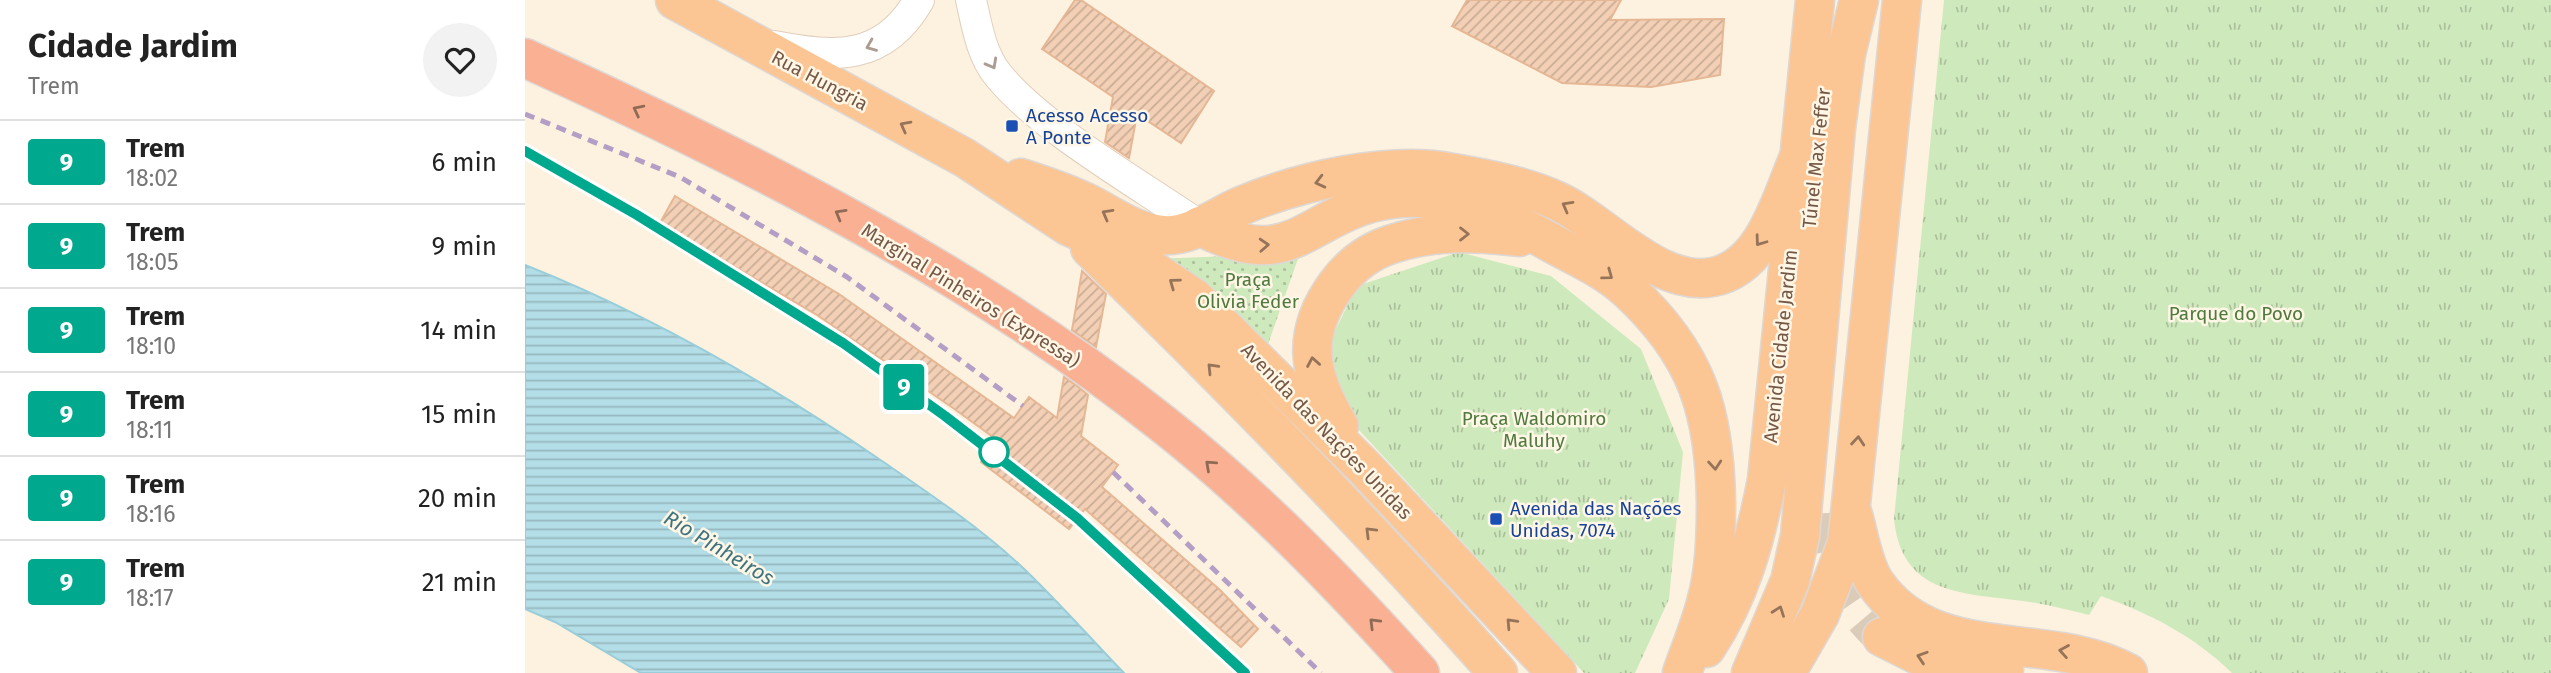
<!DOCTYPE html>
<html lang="pt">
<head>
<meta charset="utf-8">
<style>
	:root { --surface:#fff; --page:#f2f2f2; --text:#222; --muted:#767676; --line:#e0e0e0 }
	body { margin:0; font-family:"Fira Sans",sans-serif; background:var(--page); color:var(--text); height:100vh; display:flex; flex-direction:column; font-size:26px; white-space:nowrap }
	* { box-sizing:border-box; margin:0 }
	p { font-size:23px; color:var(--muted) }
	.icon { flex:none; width:38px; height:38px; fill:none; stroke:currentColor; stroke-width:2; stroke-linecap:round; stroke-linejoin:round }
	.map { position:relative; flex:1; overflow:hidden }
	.drawer { display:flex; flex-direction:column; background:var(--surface); width:525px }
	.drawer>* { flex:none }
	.badge { padding:0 14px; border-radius:5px; font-size:24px; line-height:46px }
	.map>.badge { position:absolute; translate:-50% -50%; box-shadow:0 0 0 4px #fff }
	.round { display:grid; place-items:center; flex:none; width:74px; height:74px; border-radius:37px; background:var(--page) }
	.summary { display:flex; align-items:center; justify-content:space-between; height:119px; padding:0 28px }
	h1 { font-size:33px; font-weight:700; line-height:52px }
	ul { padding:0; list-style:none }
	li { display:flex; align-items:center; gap:21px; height:84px; padding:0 28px; border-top:2px solid var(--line) }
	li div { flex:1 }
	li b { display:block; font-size:26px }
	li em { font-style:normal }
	li .badge { min-width:77px; font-weight:700; text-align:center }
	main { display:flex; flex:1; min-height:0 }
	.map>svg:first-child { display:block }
</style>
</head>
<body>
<main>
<section class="drawer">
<div class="summary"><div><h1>Cidade Jardim</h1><p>Trem</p></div><a class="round"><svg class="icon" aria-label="heart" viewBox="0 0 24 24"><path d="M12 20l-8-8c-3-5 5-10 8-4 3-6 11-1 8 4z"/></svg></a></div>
<ul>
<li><span class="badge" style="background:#00a88e;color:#fff">9</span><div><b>Trem</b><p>18:02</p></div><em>6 min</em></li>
<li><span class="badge" style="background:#00a88e;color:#fff">9</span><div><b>Trem</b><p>18:05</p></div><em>9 min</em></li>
<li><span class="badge" style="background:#00a88e;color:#fff">9</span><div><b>Trem</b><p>18:10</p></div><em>14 min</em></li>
<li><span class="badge" style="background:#00a88e;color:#fff">9</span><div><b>Trem</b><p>18:11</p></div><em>15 min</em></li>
<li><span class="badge" style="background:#00a88e;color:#fff">9</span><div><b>Trem</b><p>18:16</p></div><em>20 min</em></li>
<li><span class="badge" style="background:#00a88e;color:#fff">9</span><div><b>Trem</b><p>18:17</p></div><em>21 min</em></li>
</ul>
</section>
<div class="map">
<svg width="2026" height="673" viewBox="0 0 2026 673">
	<defs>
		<pattern id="park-tufts" width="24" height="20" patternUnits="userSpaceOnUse" patternTransform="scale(1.75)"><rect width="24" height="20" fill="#ceeabd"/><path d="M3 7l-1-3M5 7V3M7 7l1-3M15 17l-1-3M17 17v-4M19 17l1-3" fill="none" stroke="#acc09b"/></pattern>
		<pattern id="garden-dots" width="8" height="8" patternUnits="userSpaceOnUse" patternTransform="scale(1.75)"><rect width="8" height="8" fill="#ceeabd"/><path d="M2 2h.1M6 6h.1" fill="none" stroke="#acc09b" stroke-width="1.8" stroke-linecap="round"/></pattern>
		<pattern id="water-rules" width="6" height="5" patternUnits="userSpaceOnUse" patternTransform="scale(1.75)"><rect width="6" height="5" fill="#b3dee7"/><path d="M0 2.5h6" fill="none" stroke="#96b7bd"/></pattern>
		<pattern id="building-hatch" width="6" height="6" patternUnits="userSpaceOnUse" patternTransform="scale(1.75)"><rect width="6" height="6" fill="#f3d0b5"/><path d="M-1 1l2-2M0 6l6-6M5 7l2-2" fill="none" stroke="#c9ac95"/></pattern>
	</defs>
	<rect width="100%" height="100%" fill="#fdf2df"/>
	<!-- park -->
	<g fill="url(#park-tufts)">
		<path d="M1419,0H2026V673H1707C1669,636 1626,614 1576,596L1564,615C1547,611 1529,606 1511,603C1450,592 1377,602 1369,519Z"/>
		<path d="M934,252L1026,276L1116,349L1158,452L1144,599L1110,673H1059L820,415L802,347L832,286Z"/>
	</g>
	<!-- garden -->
	<path fill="url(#garden-dots)" d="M775,253L741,350L629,259Z"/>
	<!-- water -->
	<path fill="url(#water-rules)" stroke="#99cdd9" stroke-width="2" d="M0,265C126,315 245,384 357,461C405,494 453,526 496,566C532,600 565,638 599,673H116L30,622L0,609Z"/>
	<!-- building -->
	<g fill="url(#building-hatch)" stroke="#e6b795" stroke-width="2">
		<path d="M550,0H556L689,91L656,143L612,114L604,158L580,142L588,97L517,49Z"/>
		<path d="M942,0H1096L1085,20L1199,19L1195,75L1126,87L1037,83L927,26Z"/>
		<path d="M150,196L314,294L489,418L504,397L532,418L539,377L552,386L563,395L556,436L593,465L577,487L694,589L733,629L716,647L560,509L544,529L456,462L472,440L428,408L292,315L135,223Z"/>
		<path d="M557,271L581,294L571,347L547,330Z"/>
	</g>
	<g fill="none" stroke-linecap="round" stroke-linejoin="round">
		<!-- trunk-tunnel -->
		<path stroke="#dbccb9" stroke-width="38" stroke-dasharray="38 19" stroke-linecap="butt" d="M1302,513C1305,569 1317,598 1357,637"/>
		<defs>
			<g id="tertiary">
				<path d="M446,0C452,26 456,54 473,75C517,129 616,185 675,226"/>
				<path d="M249,46C311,58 359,61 394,0"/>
			</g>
			<g id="trunk">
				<path d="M150,0L440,158L543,226L597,250L669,298L839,467L1032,673"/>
				<path d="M496,178C518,185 539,192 560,202C585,214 609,233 638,235C666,237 691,217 716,206C775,181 865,160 928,173C962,179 999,186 1030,200C1078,221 1132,288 1188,277C1240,267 1256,198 1274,157"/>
				<path d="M675,226C771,278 783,209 868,199C924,192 976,215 1023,241C1051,257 1081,269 1104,291C1172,354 1190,412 1191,503C1191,536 1190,571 1181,603C1175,626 1165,650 1157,673"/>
				<path d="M565,248C706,385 843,526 973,673"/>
				<path d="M814,426C783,375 775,334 812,284C826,265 845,251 867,244C908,230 952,232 994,237"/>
				<path d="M1328,515C1334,536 1338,563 1349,581C1406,668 1524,629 1603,673"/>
				<path d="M1357,637L1403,660L1479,669"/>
				<path d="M1181,648C1216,595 1230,541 1242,480L1290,0"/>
				<path d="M1226,673L1265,581L1275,536L1311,128L1321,54L1334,0"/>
				<path d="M1261,673L1295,614L1322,543L1377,0"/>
			</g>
			<path id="motorway" d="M0,58C222,159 446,271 638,424C731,497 816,585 895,673"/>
		</defs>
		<!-- tertiary casing -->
		<use href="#tertiary" stroke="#e1cebb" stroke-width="32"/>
		<!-- trunk casing -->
		<use href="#trunk" stroke="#ded7d3" stroke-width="41"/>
		<!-- motorway casing -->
		<use href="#motorway" stroke="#ded7d3" stroke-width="41"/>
		<!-- tertiary -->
		<use href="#tertiary" stroke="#fff" stroke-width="30"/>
		<!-- trunk -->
		<use href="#trunk" stroke="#fcc694" stroke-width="38"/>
		<!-- motorway -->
		<use href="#motorway" stroke="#fab193" stroke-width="38"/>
		<!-- rail -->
		<g stroke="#b49ec6" stroke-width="5" stroke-dasharray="10 7" stroke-linecap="butt">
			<path d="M0,114L155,177L322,277L498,406"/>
			<path d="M0,151L112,215L318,343L465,449"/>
			<path d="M588,472L796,673"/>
			<path d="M553,518L720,673"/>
		</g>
	</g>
	<!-- one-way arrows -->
	<defs><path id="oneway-chevron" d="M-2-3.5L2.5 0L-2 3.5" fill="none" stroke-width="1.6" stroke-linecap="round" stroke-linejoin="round" transform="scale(1.75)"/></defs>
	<g stroke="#ac9b90">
		<use href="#oneway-chevron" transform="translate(346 46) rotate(158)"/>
		<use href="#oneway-chevron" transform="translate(467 64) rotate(61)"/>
	</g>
	<g stroke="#8f6a55">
		<use href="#oneway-chevron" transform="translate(113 110) rotate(-153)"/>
		<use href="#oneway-chevron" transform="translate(315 214) rotate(-150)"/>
		<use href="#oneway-chevron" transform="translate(685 465) rotate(-138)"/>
		<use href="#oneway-chevron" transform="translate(849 623) rotate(-135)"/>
	</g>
	<g stroke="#96745a">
		<use href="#oneway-chevron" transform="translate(380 126) rotate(-152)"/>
		<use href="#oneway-chevron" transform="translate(795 182) rotate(166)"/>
		<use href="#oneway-chevron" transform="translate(1042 206) rotate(-151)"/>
		<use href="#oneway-chevron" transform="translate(582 214) rotate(-151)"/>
		<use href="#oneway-chevron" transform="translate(939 234)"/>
		<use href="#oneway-chevron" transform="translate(1235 241) rotate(126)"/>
		<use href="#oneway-chevron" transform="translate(739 245) rotate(-3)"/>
		<use href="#oneway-chevron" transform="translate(1083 275) rotate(36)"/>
		<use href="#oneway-chevron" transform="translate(649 283) rotate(-144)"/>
		<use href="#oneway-chevron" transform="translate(788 362) rotate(-100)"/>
		<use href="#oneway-chevron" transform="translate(687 368) rotate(-134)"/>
		<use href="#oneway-chevron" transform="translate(1333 441) rotate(-85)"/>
		<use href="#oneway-chevron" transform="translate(1190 465) rotate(85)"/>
		<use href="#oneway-chevron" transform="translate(845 532) rotate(-135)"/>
		<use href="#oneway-chevron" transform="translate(1254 611) rotate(-70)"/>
		<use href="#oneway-chevron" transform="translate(986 623) rotate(-133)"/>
		<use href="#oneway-chevron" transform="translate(1539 651) rotate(-170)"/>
		<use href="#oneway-chevron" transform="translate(1397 657) rotate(-162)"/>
	</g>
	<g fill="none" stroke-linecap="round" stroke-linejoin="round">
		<defs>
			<path id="line" d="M0,151L112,215L318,343L420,416L552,518L720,673"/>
		</defs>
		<!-- line casing -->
		<use href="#line" stroke="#fff" stroke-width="16"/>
		<!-- line -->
		<use href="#line" stroke="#00a88e" stroke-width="10"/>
	</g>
	<!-- markers -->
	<g fill="#1a4fb4" stroke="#fff6e6" stroke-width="2.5">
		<rect x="480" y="119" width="14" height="14" rx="3.5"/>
		<rect x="964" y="512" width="14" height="14" rx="3.5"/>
	</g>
	<circle fill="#fff" stroke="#00a88e" stroke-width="3.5" cx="469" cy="452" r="14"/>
	<g text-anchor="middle" stroke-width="5" stroke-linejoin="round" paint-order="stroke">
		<!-- street labels -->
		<g font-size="19" fill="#745846" stroke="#fff6e6">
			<text transform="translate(295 80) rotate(28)" y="7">Rua Hungria</text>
			<text transform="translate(1291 158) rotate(-84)" y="7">Túnel Max Feffer</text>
			<text transform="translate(446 295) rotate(32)" y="7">Marginal Pinheiros (Expressa)</text>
			<text transform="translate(1255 346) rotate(-84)" y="7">Avenida Cidade Jardim</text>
			<text transform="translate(802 431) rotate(46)" y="7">Avenida das Nações Unidas</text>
		</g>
		<!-- transit labels -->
		<g font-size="19" fill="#164399" stroke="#fff6e6" text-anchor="start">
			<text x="501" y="122">Acesso Acesso<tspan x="501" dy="22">A Ponte</tspan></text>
			<text x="985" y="515">Avenida das Nações<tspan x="985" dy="22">Unidas, 7074</tspan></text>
		</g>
		<!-- park labels -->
		<g font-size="19" fill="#4e7a3e" stroke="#fff6e6">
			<text x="723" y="286">Praça<tspan x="723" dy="22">Olivia Feder</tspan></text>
			<text x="1711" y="320">Parque do Povo</text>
			<text x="1009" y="425">Praça Waldomiro<tspan x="1009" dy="22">Maluhy</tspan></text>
		</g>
		<!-- water labels -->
		<g font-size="21" font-style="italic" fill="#3c7482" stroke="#fff6e6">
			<text transform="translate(194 548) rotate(31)" y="7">Rio Pinheiros</text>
		</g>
	</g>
</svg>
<b class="badge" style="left:379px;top:387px;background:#00a88e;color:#fff">9</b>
</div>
</main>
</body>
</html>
